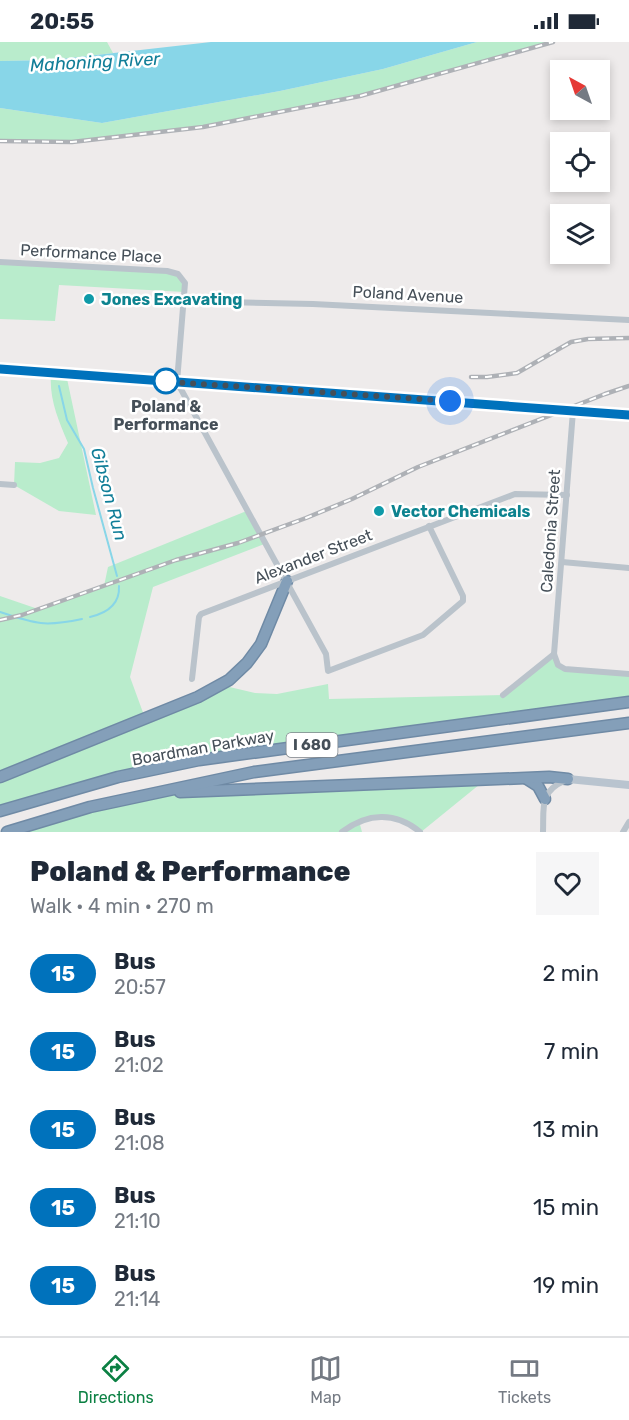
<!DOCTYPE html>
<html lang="en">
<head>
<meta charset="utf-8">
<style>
	:root { --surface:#fff; --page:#f6f6f7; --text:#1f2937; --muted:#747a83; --line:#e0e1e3; --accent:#0b8043 }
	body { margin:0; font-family:Rubik,sans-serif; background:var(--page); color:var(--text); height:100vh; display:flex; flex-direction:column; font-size:22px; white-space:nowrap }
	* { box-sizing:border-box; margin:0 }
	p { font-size:20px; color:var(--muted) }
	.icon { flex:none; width:33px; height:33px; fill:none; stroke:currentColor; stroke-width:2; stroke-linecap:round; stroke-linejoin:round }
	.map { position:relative; height:790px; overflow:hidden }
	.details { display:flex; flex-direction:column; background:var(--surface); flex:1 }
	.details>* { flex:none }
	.badge { padding:0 12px; border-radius:20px; font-size:21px; line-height:39px }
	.needle { width:39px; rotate:320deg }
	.controls { position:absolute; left:550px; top:18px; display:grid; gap:12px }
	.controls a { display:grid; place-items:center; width:60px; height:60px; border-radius:0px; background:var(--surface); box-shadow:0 3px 9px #0003; font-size:30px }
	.you { position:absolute; width:30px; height:30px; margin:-15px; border:4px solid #fff; border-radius:50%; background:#1a73e8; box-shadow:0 0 0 9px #1a73e833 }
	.map>.badge { position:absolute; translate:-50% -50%; box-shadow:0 0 0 3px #fff }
	.round { display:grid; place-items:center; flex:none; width:63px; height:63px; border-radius:0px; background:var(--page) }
	.summary { display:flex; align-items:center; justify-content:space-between; height:102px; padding:0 30px }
	h1 { font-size:28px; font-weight:800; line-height:45px }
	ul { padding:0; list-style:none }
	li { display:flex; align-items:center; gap:18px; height:78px; padding:0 30px }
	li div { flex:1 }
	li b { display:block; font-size:22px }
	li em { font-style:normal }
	li .badge { min-width:66px; font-weight:700; text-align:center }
	.status { display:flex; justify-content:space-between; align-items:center; height:42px; padding:0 30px; background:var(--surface); direction:ltr }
	.status svg { height:16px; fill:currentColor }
	.tab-bar { display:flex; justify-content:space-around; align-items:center; height:84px; border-top:2px solid var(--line); background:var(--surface); font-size:16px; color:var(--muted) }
	.tab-bar a { display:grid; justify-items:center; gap:3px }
	.tab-bar .current { color:var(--accent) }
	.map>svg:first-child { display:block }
</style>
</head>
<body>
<div class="status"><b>20:55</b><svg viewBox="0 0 49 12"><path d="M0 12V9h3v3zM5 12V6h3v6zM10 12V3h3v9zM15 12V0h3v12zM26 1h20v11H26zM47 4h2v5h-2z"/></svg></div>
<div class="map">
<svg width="629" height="790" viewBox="0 0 629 790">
	<rect width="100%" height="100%" fill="#eeebeb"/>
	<!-- green -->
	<g fill="#b9eccc">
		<path d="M0,0H107L113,11L52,18L0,19Z"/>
		<path d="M477,0H553L360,54L203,85L72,100L0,99V66L102,81L280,49L383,27Z"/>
		<path d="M0,220L167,229L183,236L184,250L59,243L55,279L0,277Z"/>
		<path d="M51,331L66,332L96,473L59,469L14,443L15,420L40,421L59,416L68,401C58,377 49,357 51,331Z"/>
		<path d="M249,468L267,501L153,545L130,635L145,676L221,643L255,651L277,652L328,642L329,657L503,653L554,612L560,625L629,632V660L199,718L0,769V554L38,567L104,544L108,525Z"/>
		<path d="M485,738L421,790L397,776L359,779L362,790H7L42,778L189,749Z"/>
	</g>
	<!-- water -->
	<path fill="#88d6e8" d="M211,0H477L383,27L280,49L102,81L0,66V19L52,18Z"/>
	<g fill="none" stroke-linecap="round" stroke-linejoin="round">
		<!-- stream -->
		<g stroke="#88d6e8" stroke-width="2">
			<path d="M59,344L67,378L84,407L93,446L117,534"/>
			<path d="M0,570C36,582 44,585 82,577"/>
			<path d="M90,575C107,571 120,562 119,544"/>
		</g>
		<defs>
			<g id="highway">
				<path d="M0,735L198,655L229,638L247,621L261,602L287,539"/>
				<path d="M527,737L538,744L545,757"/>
				<path d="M180,750L549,735L568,737"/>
				<path d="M0,769L118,735L199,718L629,660"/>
				<path d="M7,790L90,765L254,730L629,681"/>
			</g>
		</defs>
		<!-- highway casing -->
		<use href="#highway" stroke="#6f8aa5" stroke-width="13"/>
		<!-- street -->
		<g stroke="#bac3cb" stroke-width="6">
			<path d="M0,220L167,229L178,232L185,241L177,340L326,612L328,629L423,593L463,559V554L429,484"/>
			<path d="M184,259L313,262L629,278"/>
			<path d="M573,369L554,612L558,623L565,627L629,632"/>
			<path d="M0,442L14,443"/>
			<path d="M562,520L629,526"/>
			<path d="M192,637L199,575L201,572L515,452L567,453"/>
			<path d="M503,653L554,612"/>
			<path d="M342,790C367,771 395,769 420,790"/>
			<path d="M543,790C544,766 539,750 564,739"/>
			<path d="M623,790L629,780"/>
		</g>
		<!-- secondary -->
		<g stroke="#b9c4cf" stroke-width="8">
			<path d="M0,327L629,373"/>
			<path d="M568,737L629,743"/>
		</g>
		<!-- highway -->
		<use href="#highway" stroke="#849fb9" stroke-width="10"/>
		<defs>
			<g id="rail">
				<path d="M0,99L72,100L203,85L360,54L553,0"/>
				<path d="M471,335H487L517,331L571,300L588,297L629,296"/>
				<path d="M0,578L22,573L176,518L238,501L306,476L352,457L418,425L605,352L629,344"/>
			</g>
		</defs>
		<!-- rail casing -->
		<use href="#rail" stroke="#aeb1b6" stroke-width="4.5"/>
		<!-- rail -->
		<use href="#rail" stroke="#fff" stroke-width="2" stroke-dasharray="7" stroke-linecap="butt"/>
	</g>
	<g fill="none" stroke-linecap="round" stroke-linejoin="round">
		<defs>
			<path id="line" d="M0,327L629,373"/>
		</defs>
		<!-- line casing -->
		<use href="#line" stroke="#fff" stroke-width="14"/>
		<!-- line -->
		<use href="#line" stroke="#0072bc" stroke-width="9"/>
		<!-- walk -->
		<path stroke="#454f58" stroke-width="6" stroke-dasharray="0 10.8" d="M166,339H158L450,359"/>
	</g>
	<!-- markers -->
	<g fill="#0f9aa8" stroke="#fff" stroke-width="2">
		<circle cx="89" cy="257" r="6"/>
		<circle cx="379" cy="469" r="6"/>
	</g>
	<circle fill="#fff" stroke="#0072bc" stroke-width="3" cx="166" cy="339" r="12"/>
	<g text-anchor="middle" stroke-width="5" stroke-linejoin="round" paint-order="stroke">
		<!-- shield labels -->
		<rect fill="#fff" stroke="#7d848a" stroke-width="1.5" x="286.5" y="691" width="51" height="24" rx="4.5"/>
		<g font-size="15" font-weight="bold" fill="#454f58">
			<text x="312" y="708">I 680</text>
		</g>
		<!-- street labels -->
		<g font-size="16" fill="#454f58" stroke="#fff">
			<text transform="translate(91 211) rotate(3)" y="6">Performance Place</text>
			<text transform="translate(408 252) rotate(3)" y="6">Poland Avenue</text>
			<text transform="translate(550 489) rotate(-86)" y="6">Caledonia Street</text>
			<text transform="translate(313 514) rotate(-21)" y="6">Alexander Street</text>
			<text transform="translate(203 705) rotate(-10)" y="6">Boardman Parkway</text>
		</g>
		<!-- culture labels -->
		<g font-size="16" font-weight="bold" fill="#0d838f" stroke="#fff" text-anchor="start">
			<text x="101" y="263">Jones Excavating</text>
			<text x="391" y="475">Vector Chemicals</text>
		</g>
		<!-- stop labels -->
		<g font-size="16" font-weight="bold" fill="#454f58" stroke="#fff">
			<text x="166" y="370">Poland &amp;<tspan x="166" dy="18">Performance</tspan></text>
		</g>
		<!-- water labels -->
		<g font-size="18" font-style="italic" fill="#117e98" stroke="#fff">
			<text transform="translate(95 20) rotate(-3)" y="6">Mahoning River</text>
			<text transform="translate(109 452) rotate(75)" y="6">Gibson Run</text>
		</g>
	</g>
</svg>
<div class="controls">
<a><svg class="needle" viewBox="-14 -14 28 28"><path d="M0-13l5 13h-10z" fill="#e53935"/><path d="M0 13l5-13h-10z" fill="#747a83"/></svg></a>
<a><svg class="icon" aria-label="locate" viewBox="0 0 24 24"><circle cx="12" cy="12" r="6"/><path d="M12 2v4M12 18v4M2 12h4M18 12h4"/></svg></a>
<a><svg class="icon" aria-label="layers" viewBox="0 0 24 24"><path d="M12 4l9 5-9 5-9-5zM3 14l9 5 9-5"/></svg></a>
</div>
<div class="you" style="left:450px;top:359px"></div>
</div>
<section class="details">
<div class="summary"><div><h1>Poland &amp; Performance</h1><p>Walk · 4 min · 270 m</p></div><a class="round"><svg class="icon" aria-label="heart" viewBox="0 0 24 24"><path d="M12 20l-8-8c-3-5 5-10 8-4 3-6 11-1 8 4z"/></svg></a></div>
<ul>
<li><span class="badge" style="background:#0072bc;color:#fff">15</span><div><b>Bus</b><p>20:57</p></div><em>2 min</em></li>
<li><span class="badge" style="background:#0072bc;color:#fff">15</span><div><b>Bus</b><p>21:02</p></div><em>7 min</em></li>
<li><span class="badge" style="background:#0072bc;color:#fff">15</span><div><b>Bus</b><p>21:08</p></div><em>13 min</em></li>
<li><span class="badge" style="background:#0072bc;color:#fff">15</span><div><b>Bus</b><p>21:10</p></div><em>15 min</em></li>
<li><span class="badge" style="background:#0072bc;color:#fff">15</span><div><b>Bus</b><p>21:14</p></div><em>19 min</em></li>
</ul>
</section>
<nav class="tab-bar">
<a class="current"><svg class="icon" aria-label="directions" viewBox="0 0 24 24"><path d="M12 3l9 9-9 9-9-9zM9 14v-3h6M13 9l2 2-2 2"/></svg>Directions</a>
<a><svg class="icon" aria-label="map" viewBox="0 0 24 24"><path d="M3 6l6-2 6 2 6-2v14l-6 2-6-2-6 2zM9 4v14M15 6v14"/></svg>Map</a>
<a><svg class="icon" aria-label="tickets" viewBox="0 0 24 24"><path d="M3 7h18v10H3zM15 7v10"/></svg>Tickets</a>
</nav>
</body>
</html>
